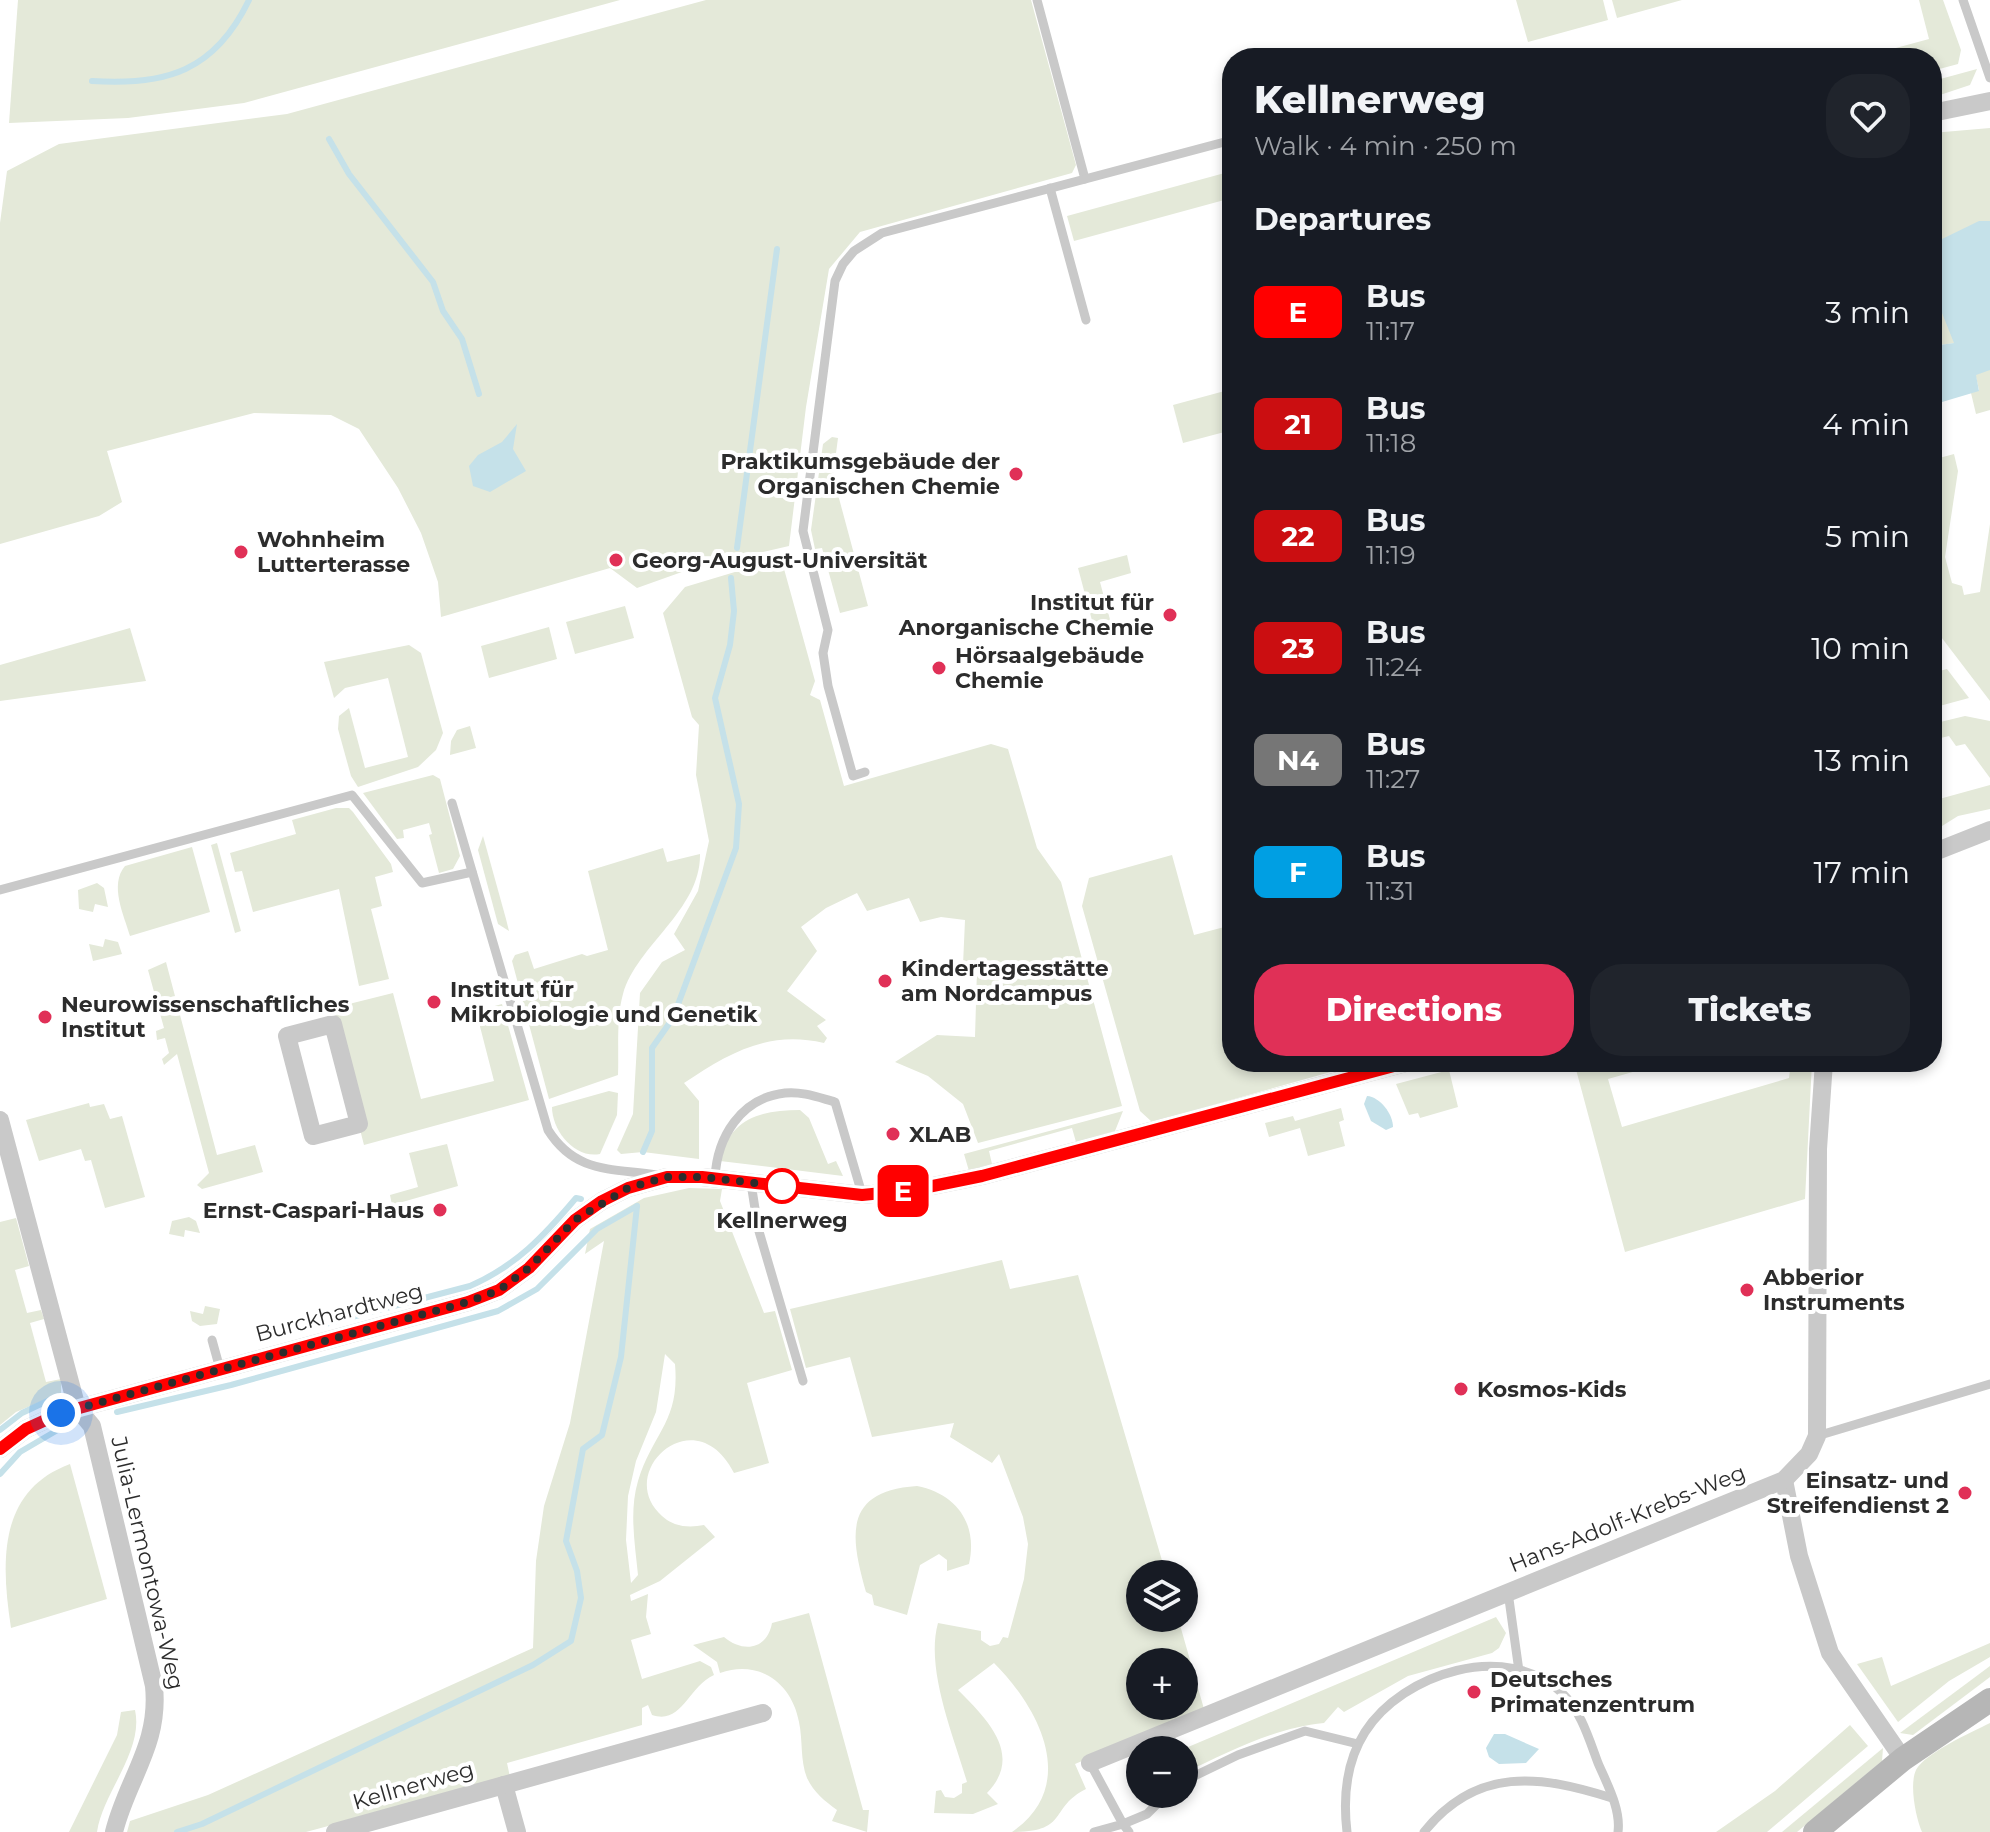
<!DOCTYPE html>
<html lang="en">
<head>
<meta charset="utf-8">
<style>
	:root { --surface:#171b24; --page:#20242c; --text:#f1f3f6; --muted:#9ea1a6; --accent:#e03057 }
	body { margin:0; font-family:Montserrat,sans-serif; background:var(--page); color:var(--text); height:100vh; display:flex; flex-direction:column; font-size:30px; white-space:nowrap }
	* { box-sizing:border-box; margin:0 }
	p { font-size:26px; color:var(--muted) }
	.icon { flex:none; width:44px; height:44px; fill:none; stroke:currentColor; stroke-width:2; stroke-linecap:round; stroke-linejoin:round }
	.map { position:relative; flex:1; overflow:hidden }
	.panel { position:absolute; left:1222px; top:48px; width:720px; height:1024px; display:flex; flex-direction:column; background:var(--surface); border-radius:32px; box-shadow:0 4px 12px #0003 }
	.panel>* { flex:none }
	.badge { padding:0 16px; border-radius:12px; font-size:28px; line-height:52px }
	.fabs { position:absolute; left:1126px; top:1560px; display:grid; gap:16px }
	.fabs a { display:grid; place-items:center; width:72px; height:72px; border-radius:50%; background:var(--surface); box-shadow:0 4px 12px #0003; font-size:40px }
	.you { position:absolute; width:40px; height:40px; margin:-20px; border:6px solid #fff; border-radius:50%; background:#1a73e8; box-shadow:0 0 0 12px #1a73e833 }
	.map>.badge { position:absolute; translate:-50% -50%; box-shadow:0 0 0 4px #fff }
	h2 { padding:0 32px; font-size:30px; line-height:72px }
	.round { display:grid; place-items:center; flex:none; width:84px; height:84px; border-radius:32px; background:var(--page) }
	.head { display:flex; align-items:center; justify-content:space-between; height:136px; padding:0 32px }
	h1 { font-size:38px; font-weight:800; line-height:60px }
	.cta { display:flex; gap:16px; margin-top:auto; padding:16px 32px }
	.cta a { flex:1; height:92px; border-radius:32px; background:var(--accent); color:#fff; font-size:32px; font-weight:800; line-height:92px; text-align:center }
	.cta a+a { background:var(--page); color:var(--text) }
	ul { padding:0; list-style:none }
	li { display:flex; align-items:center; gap:24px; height:112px; padding:0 32px }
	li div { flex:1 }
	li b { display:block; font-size:30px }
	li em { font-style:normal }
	li .badge { min-width:88px; font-weight:700; text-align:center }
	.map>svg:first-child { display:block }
</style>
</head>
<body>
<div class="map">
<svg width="1990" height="1832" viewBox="0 0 1990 1832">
	<rect width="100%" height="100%" fill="#fff"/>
	<!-- green -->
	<g fill="#e4e9d9" fill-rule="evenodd">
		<path d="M18,0H620L244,103L128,118L9,123Z"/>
		<path d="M706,0H1031L1076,165L1072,173L860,232L829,269L806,407L789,546L693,568L637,588L610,568L441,617L438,582L421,533L398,488L359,429L331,415L254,413L107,451L122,502L99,516L0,544V223L7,171L59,144L287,114Z"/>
		<path d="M1516,0H1603L1608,20L1528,42Z"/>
		<path d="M1612,0H1682L1617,18Z"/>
		<path d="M1919,0H1943L1961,50L1958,64L1932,71V58H1859L1929,39Z"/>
		<path d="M1977,69L1970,85L1937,96L1933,81Z"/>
		<path d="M1990,128V410L1976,414L1971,393L1979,390L1973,364L1955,343L1932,346V133Z"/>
		<path d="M1232,171V184L1224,186L1228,199L1074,241L1067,216Z"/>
		<path d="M1232,389V430L1183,443L1173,405Z"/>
		<path d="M832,437L838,438L833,476L868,606L840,613L822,548L815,549L811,530L823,444Z"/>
		<path d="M1954,454L1958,471L1945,557L1952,583L1962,586L1964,595L1980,592L1990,524V701L1932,625V460Z"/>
		<path d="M1127,555L1131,573L1100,582L1112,627L1094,628L1078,568Z"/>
		<path d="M781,558L815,681L810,695L820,700L844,786L991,744L1008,749L1037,848L1061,882L1122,1106L978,1143L963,1104L928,1076L895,1062L937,1035L975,1037L977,969L963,965L965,920L941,917L920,922L909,898L867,911L857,893L826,908L801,927L817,951L787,991L826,1020L817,1026L827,1038L824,1043C768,1030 729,1053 684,1083L699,1101V1159L643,1152L621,1154L617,1150L633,1114L640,993L662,962L685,950L674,934L698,891L709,841L696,775L699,725L692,717L663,613L685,587Z"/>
		<path d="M625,606L634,638L575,654L566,622Z"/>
		<path d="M549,627L557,659L489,678L481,646Z"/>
		<path d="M130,628L146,681L0,701V665Z"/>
		<path d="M409,645L421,653L443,733L436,750L418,767L358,787L351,776L338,729L339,716L349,708L365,768L408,757L388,678L345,688L334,698L324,662Z"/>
		<path d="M1947,669L1969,698L1932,708V673Z"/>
		<path d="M1965,716L1990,721V778L1965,744L1956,746L1949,736L1932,740V724Z"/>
		<path d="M470,726L476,748L450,755L451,741L457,730Z"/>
		<path d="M433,775L440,779L460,856L453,869L439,873L429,835L432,834L429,823L403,830L404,838L397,839L363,793Z"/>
		<path d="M1990,785V809L1958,816L1934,831L1932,801Z"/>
		<path d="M336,808H349L353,812L391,864L393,872L375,877L382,906L371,909L389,979L359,986L339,889L253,912L242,871L235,872L230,853L296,834L292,820Z"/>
		<path d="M483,836L506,919L509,931L498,924L478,850Z"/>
		<path d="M217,843L241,931L235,933L211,845Z"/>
		<path d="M192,847L210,912L130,936C124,915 109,885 125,866Z"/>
		<path d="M663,848L667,862L700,854C701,910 637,945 623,994C616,1018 619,1051 618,1075L549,1099L512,961L515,955L528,951L534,969L582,954L587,956L608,950L588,871Z"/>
		<path d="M1172,855L1194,935L1232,925V956L1227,958L1232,975V1062L1359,1064L1152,1122L1140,1111L1082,906L1089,878Z"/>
		<path d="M97,883L104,888L108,907L95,904L93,912L79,909L78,890Z"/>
		<path d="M105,939L118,942L122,954L93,961L89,944L103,947Z"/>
		<path d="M166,962L217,1155L255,1145L263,1172L202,1189L197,1185L209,1173L177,1054L164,1065L162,1059L169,1053L165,1038L157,1040L156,1031L164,1028L148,970Z"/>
		<path d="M393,993L421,1099L494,1081L476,1011L502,1004L529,1100L364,1145L329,1009Z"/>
		<path d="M1574,1062H1668L1608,1079L1622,1127L1789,1078L1791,1062H1812L1805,1199L1625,1252Z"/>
		<path d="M1449,1070L1458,1107L1420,1118L1418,1113L1409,1115L1396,1084Z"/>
		<path d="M609,1091L618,1093L617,1115L600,1154C574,1159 552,1130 552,1107Z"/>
		<path d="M89,1103L90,1107L104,1104L110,1119L122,1116L145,1197L105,1208L91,1160L85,1161L81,1149L39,1161L26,1120Z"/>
		<path d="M1341,1108L1344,1120L1339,1122L1345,1146L1308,1156L1300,1128L1269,1137L1265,1123L1293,1116L1295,1121Z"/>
		<path d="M800,1110L809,1118L828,1164L836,1161L843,1176L720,1161C729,1119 760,1110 800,1110Z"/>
		<path d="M1123,1111L1115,1131L1076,1142L1072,1128L989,1151L992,1164L969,1171L964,1154Z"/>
		<path d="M447,1144L458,1186L392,1205L390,1195L418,1187L409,1153Z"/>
		<path d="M689,1188L722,1189L720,1201L764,1313L775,1311L792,1370L747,1383L769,1463L734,1473C695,1396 613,1473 662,1516C674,1527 689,1528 704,1525L715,1537L660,1581L630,1595L631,1601L648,1594L646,1617L651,1634L631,1640L642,1679L700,1661L711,1667L714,1675C687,1688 682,1725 652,1715L648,1705L642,1708V1725L507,1763L510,1777L306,1832H127L130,1821L208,1795L533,1648L536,1561L544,1506L570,1423L604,1241L585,1254L590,1229L644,1198ZM665,1354L675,1364C680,1422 653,1432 638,1481C629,1511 635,1544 638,1575L631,1583L626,1540L628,1496L636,1461L656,1412Z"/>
		<path d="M189,1217L196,1221L200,1233L185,1230L184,1237L169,1234L172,1221Z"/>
		<path d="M16,1218L29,1266L15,1270L27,1313L41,1310L44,1319L30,1323L46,1382L61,1379V1393L16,1412L0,1425V1222Z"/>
		<path d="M1002,1260L1010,1289L1078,1275L1166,1574H1140V1618H1178L1204,1709L1075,1764L1086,1789C1048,1808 1070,1832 1012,1832C1080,1785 1039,1708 994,1663L958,1690C987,1719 1024,1755 987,1793L998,1804L973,1814L934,1813L936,1791L941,1790L945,1797L954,1798L962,1793V1784L967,1782C954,1737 925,1669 938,1623L981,1631V1640L990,1646L999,1644L1003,1637L1008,1638L1024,1579L1028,1544L1023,1517L999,1454L992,1463L950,1437L954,1423L872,1437L850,1357L806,1368L790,1309ZM1140,1662H1184V1706H1140Z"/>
		<path d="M205,1306L220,1309L217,1324L200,1326L192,1321L190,1311L203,1314Z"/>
		<path d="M70,1464L107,1599L11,1628C0,1557 0,1490 70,1464Z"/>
		<path d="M917,1486C957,1494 978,1524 969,1564L947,1571V1560L939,1554L920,1565L907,1615L874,1605L872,1595L866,1592C850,1536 843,1491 917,1486Z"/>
		<path d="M809,1613L863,1810H869L867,1832L832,1821L837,1810C825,1801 814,1793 807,1778C800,1760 803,1741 799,1722C792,1683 759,1659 720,1673L717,1662L693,1645L724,1637C743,1653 767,1650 772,1623Z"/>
		<path d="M1496,1617L1506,1633L1499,1648L1492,1653L1408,1676L1344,1712L1338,1707L1324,1723C1276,1727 1227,1753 1184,1773L1181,1750Z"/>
		<path d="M1990,1643V1657L1949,1681L1898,1722L1857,1664L1882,1657L1891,1686Z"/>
		<path d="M1990,1666V1677L1913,1735L1900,1733Z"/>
		<path d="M135,1710C144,1751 103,1792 97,1832H69L117,1735L121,1712Z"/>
		<path d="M1990,1723V1832H1922C1916,1818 1909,1785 1916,1770C1925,1753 1972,1732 1990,1723Z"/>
		<path d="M1850,1725L1868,1746L1767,1832H1716L1775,1791Z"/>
		<path d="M1883,1748L1882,1761L1797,1832H1782Z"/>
	</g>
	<!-- water -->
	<g fill="#c5e1e9">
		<path d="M1979,221H1990V370L1976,375L1979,391L1932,405V346L1954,343L1932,288V249L1942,239Z"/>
		<path d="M517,424L513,449L526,471L490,492L473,486L469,466L478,455L502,442Z"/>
		<path d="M1367,1096C1380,1097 1393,1114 1393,1127L1386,1130L1371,1121L1364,1104Z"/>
		<path d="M1494,1734H1505L1539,1749L1526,1763L1499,1764L1489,1757L1486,1748Z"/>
	</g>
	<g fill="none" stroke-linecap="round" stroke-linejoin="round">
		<!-- stream -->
		<g stroke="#c5e1e9" stroke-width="6">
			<path d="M92,81C166,86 215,71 249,0"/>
			<path d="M329,139L349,174L433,282L443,311L462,339L479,394"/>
			<path d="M737,548L777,249"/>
			<path d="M643,1152L652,1131V1048L673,1018L736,848L739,804L715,698L730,645L734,611L731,578"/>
			<path d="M325,1324L470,1286C516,1266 544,1236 576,1198L581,1199"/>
			<path d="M117,1412L231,1385L498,1311L537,1289L597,1229L637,1206"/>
			<path d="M0,1430L22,1413L58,1396"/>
			<path d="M0,1474L20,1452L61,1428"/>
			<path d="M177,1832L202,1824L533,1665L571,1641L581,1598L577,1571L566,1541L583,1449L602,1435L621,1357L637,1206"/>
		</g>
		<!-- lane -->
		<g stroke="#c9c9c9" stroke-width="9">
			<path d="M1037,0L1085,179"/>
			<path d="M1963,0L1990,78"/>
			<path d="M1050,188L1086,320"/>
			<path d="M865,772L853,776L828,686L823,653L828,630L803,531L835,281L843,264L854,251L882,233L1232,140"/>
			<path d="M452,803L548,1130C575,1173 610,1168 656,1175"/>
			<path d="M0,890L352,795L422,883L472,872"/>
			<path d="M715,1178C717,1137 741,1098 785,1093C802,1091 820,1098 835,1102L862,1194"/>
			<path d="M751,1183L758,1228L803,1381"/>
			<path d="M212,1340L220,1369"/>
			<path d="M1817,1436L1990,1384"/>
			<path d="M1508,1592L1519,1671"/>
			<path d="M1090,1763L1123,1824L1094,1832"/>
			<path d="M1184,1781L1238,1755L1305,1731L1358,1744"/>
			<path d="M1129,1832L1123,1824L1147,1814L1167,1794"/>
			<path d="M1347,1832C1343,1798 1346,1762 1365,1732C1403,1673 1506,1640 1562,1693C1581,1711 1589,1739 1598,1763C1607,1784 1621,1809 1618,1832"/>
			<path d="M1424,1832C1477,1766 1540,1775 1612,1798"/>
		</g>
		<!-- street -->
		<g stroke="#c9c9c9" stroke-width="18">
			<path d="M1932,113L1990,101"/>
			<path d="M1932,853L1990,830"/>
			<path d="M333,1024L359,1124L313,1136L287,1036Z"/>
			<path d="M0,1120L77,1408L92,1426L154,1686C160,1745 127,1779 114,1832"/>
			<path d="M0,1449L26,1429L61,1413L468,1302L499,1290L529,1268L575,1220L602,1201L628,1188L667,1177H702L862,1195L913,1190L982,1176L1409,1062"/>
			<path d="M1784,1480L1799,1556L1830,1653L1903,1759"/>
			<path d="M1090,1763L1784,1480L1809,1454L1817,1436L1818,1149L1824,1062"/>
			<path d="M504,1785L517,1832"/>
			<path d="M335,1832L763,1713"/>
		</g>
		<!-- secondary -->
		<path stroke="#b6b6b6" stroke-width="24" d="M1815,1832L1903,1759L1990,1700"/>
	</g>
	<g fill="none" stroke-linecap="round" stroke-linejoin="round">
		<defs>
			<path id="line" d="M0,1449L26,1429L61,1413L468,1302L499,1290L529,1268L575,1220L602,1201L628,1188L667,1177H702L862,1195L913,1190L982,1176L1409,1062"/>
		</defs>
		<!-- line casing -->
		<use href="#line" stroke="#fff" stroke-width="18"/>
		<!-- line -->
		<use href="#line" stroke="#f00" stroke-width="12"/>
		<!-- walk -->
		<path stroke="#2c2c2c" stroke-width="8" stroke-dasharray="0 14.4" d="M61,1413L468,1302L499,1290L529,1268L575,1220L628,1188L667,1177H702L782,1186"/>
	</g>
	<!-- markers -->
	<g fill="#e03057" stroke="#fff" stroke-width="3">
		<circle cx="1016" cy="474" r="8"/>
		<circle cx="241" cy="552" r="8"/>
		<circle cx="616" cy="560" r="8"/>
		<circle cx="1170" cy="615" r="8"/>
		<circle cx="939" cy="668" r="8"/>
		<circle cx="885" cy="981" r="8"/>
		<circle cx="434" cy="1002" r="8"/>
		<circle cx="45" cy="1017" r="8"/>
		<circle cx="893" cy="1134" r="8"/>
		<circle cx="440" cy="1210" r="8"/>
		<circle cx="1747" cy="1290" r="8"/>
		<circle cx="1461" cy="1389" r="8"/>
		<circle cx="1965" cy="1493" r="8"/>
		<circle cx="1474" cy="1692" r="8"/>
	</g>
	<circle fill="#fff" stroke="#f00" stroke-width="4" cx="782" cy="1186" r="16"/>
	<g text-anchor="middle" stroke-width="8" stroke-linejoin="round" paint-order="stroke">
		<!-- poi labels -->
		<g font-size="22" font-weight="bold" fill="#2c2c2c" stroke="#fff" text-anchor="start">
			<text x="1000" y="469" text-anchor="end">Praktikumsgebäude der<tspan x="1000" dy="25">Organischen Chemie</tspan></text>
			<text x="257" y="547">Wohnheim<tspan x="257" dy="25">Lutterterasse</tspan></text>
			<text x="632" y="568">Georg-August-Universität</text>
			<text x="1154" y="610" text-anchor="end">Institut für<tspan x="1154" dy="25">Anorganische Chemie</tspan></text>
			<text x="955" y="663">Hörsaalgebäude<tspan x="955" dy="25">Chemie</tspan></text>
			<text x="901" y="976">Kindertagesstätte<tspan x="901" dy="25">am Nordcampus</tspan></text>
			<text x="450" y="997">Institut für<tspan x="450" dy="25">Mikrobiologie und Genetik</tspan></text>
			<text x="61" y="1012">Neurowissenschaftliches<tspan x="61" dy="25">Institut</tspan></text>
			<text x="909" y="1142">XLAB</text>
			<text x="424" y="1218" text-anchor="end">Ernst-Caspari-Haus</text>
			<text x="1763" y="1285">Abberior<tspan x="1763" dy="25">Instruments</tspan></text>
			<text x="1477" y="1397">Kosmos-Kids</text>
			<text x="1949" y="1488" text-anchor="end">Einsatz- und<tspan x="1949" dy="25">Streifendienst 2</tspan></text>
			<text x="1490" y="1687">Deutsches<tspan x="1490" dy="25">Primatenzentrum</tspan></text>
		</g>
		<!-- stop labels -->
		<g font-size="22" font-weight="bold" fill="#2c2c2c" stroke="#fff">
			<text x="782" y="1228">Kellnerweg</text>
		</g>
		<!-- street labels -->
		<g font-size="22" fill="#2c2c2c" stroke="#fff">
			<text transform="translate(339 1312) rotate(-15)" y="8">Burckhardtweg</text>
			<text transform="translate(1627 1518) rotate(-22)" y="8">Hans-Adolf-Krebs-Weg</text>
			<text transform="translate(148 1563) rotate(77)" y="8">Julia-Lermontowa-Weg</text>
			<text transform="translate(413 1785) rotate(-16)" y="8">Kellnerweg</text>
		</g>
	</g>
</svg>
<div class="fabs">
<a><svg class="icon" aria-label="layers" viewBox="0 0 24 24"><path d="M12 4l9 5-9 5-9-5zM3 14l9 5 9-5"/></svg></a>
<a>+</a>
<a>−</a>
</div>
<div class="you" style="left:61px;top:1413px"></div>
<b class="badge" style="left:903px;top:1191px;background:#f00;color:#fff">E</b>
<section class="panel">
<div class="head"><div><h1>Kellnerweg</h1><p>Walk · 4 min · 250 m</p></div><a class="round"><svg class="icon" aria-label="heart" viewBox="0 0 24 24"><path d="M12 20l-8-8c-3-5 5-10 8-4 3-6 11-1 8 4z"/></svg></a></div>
<h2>Departures</h2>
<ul>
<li><span class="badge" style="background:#f00;color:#fff">E</span><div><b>Bus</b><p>11:17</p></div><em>3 min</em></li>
<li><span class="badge" style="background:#cb0e11;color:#fff">21</span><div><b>Bus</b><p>11:18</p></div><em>4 min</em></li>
<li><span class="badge" style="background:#cb0e11;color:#fff">22</span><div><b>Bus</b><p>11:19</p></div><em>5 min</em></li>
<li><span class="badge" style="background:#cb0e11;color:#fff">23</span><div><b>Bus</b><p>11:24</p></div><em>10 min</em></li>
<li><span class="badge" style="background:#767676;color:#fff">N4</span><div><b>Bus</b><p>11:27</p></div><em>13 min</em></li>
<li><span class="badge" style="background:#009fe3;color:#fff">F</span><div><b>Bus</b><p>11:31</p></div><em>17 min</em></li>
</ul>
<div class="cta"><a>Directions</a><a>Tickets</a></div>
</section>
</div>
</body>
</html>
